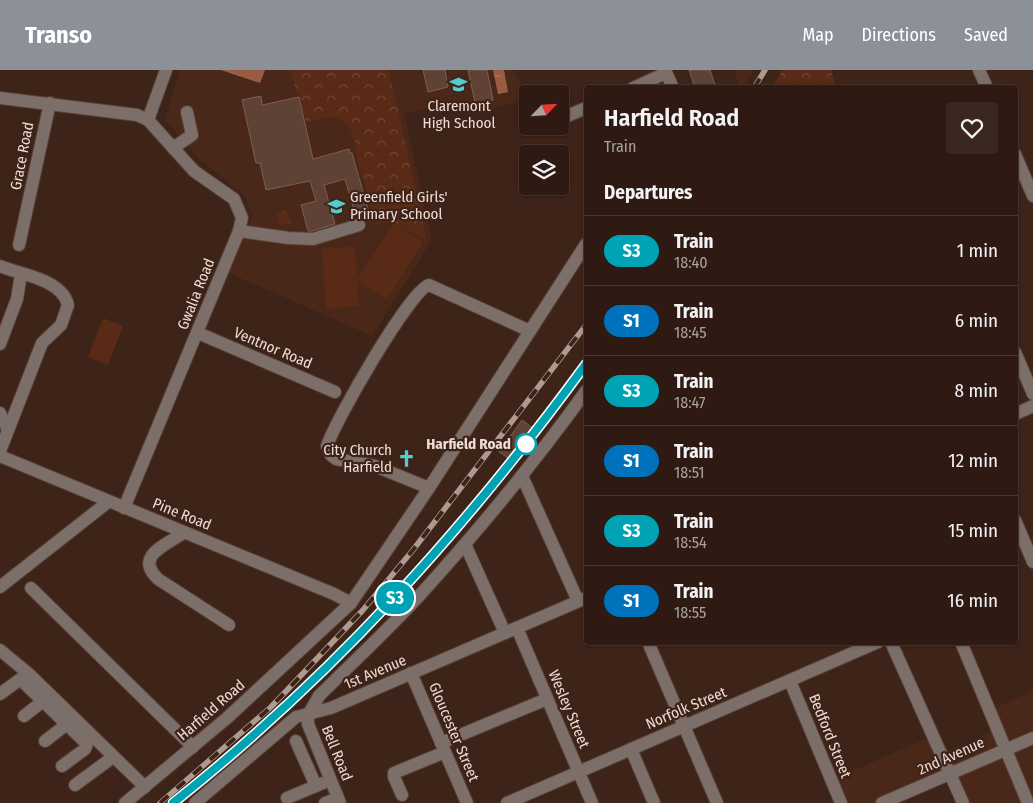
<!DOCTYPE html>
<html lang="en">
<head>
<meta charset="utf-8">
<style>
	:root { --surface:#2e1a12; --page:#3a2720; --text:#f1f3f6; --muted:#a7a19f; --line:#493832; --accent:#8c9099 }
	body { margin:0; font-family:"Fira Sans Condensed",sans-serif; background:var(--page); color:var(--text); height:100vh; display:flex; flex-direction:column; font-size:19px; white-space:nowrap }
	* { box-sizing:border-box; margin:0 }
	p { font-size:16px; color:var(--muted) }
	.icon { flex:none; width:28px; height:28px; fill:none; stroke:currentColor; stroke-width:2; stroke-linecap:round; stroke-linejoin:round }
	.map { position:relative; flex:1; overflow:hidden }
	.side { position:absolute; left:584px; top:15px; width:434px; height:560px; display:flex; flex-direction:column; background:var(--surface); border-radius:5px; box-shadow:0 1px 4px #0004,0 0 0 1px var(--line) }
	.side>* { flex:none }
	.badge { padding:0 10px; border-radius:16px; font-size:18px; line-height:32px }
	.needle { width:32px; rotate:65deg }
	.tools { position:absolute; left:519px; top:15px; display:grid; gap:10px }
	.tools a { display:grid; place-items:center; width:50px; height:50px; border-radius:5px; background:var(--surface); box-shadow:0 1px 4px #0004,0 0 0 1px var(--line); font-size:25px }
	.map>.badge { position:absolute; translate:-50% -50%; box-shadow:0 0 0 2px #fff }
	h2 { padding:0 20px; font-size:19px; line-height:45px }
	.round { display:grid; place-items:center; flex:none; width:52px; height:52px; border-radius:5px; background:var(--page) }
	.overview { display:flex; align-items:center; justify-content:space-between; height:85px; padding:0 20px }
	h1 { font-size:24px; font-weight:600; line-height:38px }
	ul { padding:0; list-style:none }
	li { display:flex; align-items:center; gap:15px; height:70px; padding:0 20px; border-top:1px solid var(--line) }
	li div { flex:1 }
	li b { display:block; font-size:19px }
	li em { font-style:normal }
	li .badge { min-width:55px; font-weight:700; text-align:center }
	header { display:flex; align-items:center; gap:30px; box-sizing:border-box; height:70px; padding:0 25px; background:var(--accent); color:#fff }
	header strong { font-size:24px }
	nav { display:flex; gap:28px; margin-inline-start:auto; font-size:18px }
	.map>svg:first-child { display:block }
</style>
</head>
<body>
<header>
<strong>Transo</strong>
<nav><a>Map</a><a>Directions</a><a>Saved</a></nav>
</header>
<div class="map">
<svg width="1033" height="733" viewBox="0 0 1033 733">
	<defs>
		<pattern id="park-crowns" width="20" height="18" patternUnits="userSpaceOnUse" patternTransform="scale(1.25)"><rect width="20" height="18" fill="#592a15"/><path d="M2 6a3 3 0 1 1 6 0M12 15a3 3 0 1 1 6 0" fill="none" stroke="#714836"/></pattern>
		<pattern id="water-ripples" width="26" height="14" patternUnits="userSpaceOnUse" patternTransform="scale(1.25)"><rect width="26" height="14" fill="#995c42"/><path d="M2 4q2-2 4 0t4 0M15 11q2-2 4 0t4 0" fill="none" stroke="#ac7a65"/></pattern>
	</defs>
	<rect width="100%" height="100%" fill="#3d2318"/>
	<!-- built -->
	<g fill="#49281a">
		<path d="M180,0H514L527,30L469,44L466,30L404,44L432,170L372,266L229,203L252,146L245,126L198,88L186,74L183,65L179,66L165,50Z"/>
		<path d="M734,0H754L743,17L740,18Z"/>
		<path d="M1033,621V730L1028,733H963L950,704L883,733H841L831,710L932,666L940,685L997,659L990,640Z"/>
	</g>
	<!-- park -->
	<g fill="url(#park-crowns)">
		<path d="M290,0H389L427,171L393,152L376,154L354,76L356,75C348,43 334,44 306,52L299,23L296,21Z"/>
		<path d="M783,0H831L836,17H772Z"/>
		<path d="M287,141L291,153L280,156L277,143Z"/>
	</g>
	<!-- garden -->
	<g fill="#592a15">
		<path d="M394,153L423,172L387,229L357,211L359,236L326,239L322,179L355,176L357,210Z"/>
		<path d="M103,248L123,256L108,295L88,287Z"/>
	</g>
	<!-- water -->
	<g fill="url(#water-ripples)">
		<path d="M221,0H265L260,13Z"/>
		<path d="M493,0H504L508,22L498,24Z"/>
	</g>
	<!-- building -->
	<g fill="#5e4236" stroke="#7d5e52">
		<path d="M423,0H445L448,17L428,22Z"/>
		<path d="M468,0H487L493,30L475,33Z"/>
		<path d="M689,0H710L716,18H695Z"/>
		<path d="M261,26L262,35L299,27L313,89L349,79L350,83H352L370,146L356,147L345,109L324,115L335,154L312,161H308L301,135L316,131L310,111L266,120L260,93H256L242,30Z"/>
		<path d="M522,350L534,359L511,390L499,382Z"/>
	</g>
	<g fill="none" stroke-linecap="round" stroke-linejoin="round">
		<defs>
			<g id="minor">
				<path d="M665,0L673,18"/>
				<path d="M979,0L987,18"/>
				<path d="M633,18L666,3"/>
				<path d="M0,28L137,45L148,50L194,101L234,129L242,148L239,161L124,438"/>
				<path d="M560,49L586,38"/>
				<path d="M148,50L166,0"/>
				<path d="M173,78L192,65L187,42"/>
				<path d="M1015,84L1033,126"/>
				<path d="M239,161L289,168L313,169L359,155"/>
				<path d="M19,175L50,33"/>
				<path d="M0,196C21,205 62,209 68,235L61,255L42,273L0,381"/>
				<path d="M198,263L335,322"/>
				<path d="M0,274L17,229L21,204"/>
				<path d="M1015,282L1033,324"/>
				<path d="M0,343L8,360"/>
				<path d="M1015,344L1033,336"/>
				<path d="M0,386L334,524L351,533"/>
				<path d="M522,406L578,531"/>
				<path d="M429,418L375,396L336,389L331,385L327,376C335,351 410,220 429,215L530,261"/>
				<path d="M1015,450L1033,492"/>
				<path d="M183,463C165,476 134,486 158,509L229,555"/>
				<path d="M465,474L505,563"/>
				<path d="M0,517L108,432"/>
				<path d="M31,518L193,677"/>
				<path d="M517,558L592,733"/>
				<path d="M648,572L717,733"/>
				<path d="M891,572L963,733"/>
				<path d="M961,572L1028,733"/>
				<path d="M0,580L29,604L145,717"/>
				<path d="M411,603L467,733"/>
				<path d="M21,610L87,674L85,679L62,696"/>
				<path d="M790,611L841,733"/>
				<path d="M0,624L26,605"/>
				<path d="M24,646L43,631"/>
				<path d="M45,671L67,654"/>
				<path d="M296,671L316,716"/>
				<path d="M441,673L547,629"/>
				<path d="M631,679L654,733"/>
				<path d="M75,715L113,687"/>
				<path d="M402,725L394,707V703L445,682"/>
				<path d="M287,728L323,713"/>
				<path d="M125,733L227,648L351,533L429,418L586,174"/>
				<path d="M195,733L296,647L331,638L586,528"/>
				<path d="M325,733L338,728"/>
				<path d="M340,733L308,654V645L319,626C352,593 387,561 419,526C478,461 535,392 586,321"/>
				<path d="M507,733L878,572"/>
				<path d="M882,733L1033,668"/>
			</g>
		</defs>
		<!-- minor casing -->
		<use href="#minor" stroke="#594136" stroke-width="14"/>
		<!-- minor -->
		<use href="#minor" stroke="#7c6e69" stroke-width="12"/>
		<defs>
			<g id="rail">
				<path d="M754,18L765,0"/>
				<path d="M160,733L271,637L363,540L413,480L586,255"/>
				<path d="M173,733C332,606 467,457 586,294"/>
			</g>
		</defs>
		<!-- rail casing -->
		<use href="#rail" stroke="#af9a92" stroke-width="5.5"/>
		<!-- rail -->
		<use href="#rail" stroke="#3d2318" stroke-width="4" stroke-dasharray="11" stroke-linecap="butt"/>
	</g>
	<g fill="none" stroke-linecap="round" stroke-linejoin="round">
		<defs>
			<path id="line" d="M173,733C333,606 466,458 586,294"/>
		</defs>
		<!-- line casing -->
		<use href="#line" stroke="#fff" stroke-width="11"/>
		<!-- line -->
		<use href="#line" stroke="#00a3b4" stroke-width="8"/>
	</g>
	<!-- icons -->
	<defs>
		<symbol id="school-bare" viewBox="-9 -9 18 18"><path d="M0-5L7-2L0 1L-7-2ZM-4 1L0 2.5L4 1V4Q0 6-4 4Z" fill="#53cdcb" stroke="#3d2318" stroke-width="2.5" paint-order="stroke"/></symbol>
		<symbol id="church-bare" viewBox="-9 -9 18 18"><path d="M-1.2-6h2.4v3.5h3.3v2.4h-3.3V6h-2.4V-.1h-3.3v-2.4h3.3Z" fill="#53cdcb" stroke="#3d2318" stroke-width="2.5" paint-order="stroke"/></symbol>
	</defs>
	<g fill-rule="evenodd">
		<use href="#school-bare" x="446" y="2" width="25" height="25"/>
		<use href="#school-bare" x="324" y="124" width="25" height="25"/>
		<use href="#church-bare" x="394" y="376" width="25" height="25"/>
	</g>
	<!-- markers -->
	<circle fill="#fff" stroke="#00a3b4" stroke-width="2.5" cx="526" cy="374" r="10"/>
	<g text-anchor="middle" stroke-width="4.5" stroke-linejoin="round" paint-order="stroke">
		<!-- poi labels -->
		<g font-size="15" fill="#eedcd5" stroke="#3d2318">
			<text x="459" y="41">Claremont<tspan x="459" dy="17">High School</tspan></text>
			<text x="350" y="132" text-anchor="start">Greenfield Girls'<tspan x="350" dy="17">Primary School</tspan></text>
			<text x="392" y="385" text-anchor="end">City Church<tspan x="392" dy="17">Harfield</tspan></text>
		</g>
		<!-- street labels -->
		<g font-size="15" fill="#eedcd5" stroke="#3d2318">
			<text transform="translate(22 86) rotate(-79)" y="5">Grace Road</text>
			<text transform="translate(196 224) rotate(-68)" y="5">Gwalia Road</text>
			<text transform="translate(273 278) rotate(23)" y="5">Ventnor Road</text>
			<text transform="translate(182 444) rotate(22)" y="5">Pine Road</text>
			<text transform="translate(375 602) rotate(-23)" y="5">1st Avenue</text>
			<text transform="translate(686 638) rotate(-23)" y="5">Norfolk Street</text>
			<text transform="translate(569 639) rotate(67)" y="5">Wesley Street</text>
			<text transform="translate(211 640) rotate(-41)" y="5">Harfield Road</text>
			<text transform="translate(454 662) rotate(67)" y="5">Gloucester Street</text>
			<text transform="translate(830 666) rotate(68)" y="5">Bedford Street</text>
			<text transform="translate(337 683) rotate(68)" y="5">Bell Road</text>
			<text transform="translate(951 686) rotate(-24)" y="5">2nd Avenue</text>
		</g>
		<!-- stop labels -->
		<g font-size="15" font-weight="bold" fill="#eedcd5" stroke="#3d2318" text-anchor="end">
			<text x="511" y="379">Harfield Road</text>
		</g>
	</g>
</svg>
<div class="tools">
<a><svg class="needle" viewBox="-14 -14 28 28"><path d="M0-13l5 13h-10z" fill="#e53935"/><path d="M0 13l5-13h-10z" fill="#a7a19f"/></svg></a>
<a><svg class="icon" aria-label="layers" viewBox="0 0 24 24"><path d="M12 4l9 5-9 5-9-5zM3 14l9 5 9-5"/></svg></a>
</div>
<b class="badge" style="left:395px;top:528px;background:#00a3b4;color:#fff">S3</b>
<section class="side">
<div class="overview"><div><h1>Harfield Road</h1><p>Train</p></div><a class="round"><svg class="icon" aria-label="heart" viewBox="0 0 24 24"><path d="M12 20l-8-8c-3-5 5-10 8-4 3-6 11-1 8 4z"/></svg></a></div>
<h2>Departures</h2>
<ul>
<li><span class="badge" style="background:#00a3b4;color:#fff">S3</span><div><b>Train</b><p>18:40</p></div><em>1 min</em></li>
<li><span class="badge" style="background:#0072bc;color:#fff">S1</span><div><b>Train</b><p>18:45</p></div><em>6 min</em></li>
<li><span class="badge" style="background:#00a3b4;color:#fff">S3</span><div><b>Train</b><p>18:47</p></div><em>8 min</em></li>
<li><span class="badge" style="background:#0072bc;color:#fff">S1</span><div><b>Train</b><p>18:51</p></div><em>12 min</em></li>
<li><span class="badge" style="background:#00a3b4;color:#fff">S3</span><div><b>Train</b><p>18:54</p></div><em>15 min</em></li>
<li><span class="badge" style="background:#0072bc;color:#fff">S1</span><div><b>Train</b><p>18:55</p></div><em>16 min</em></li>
</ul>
</section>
</div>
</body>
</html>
